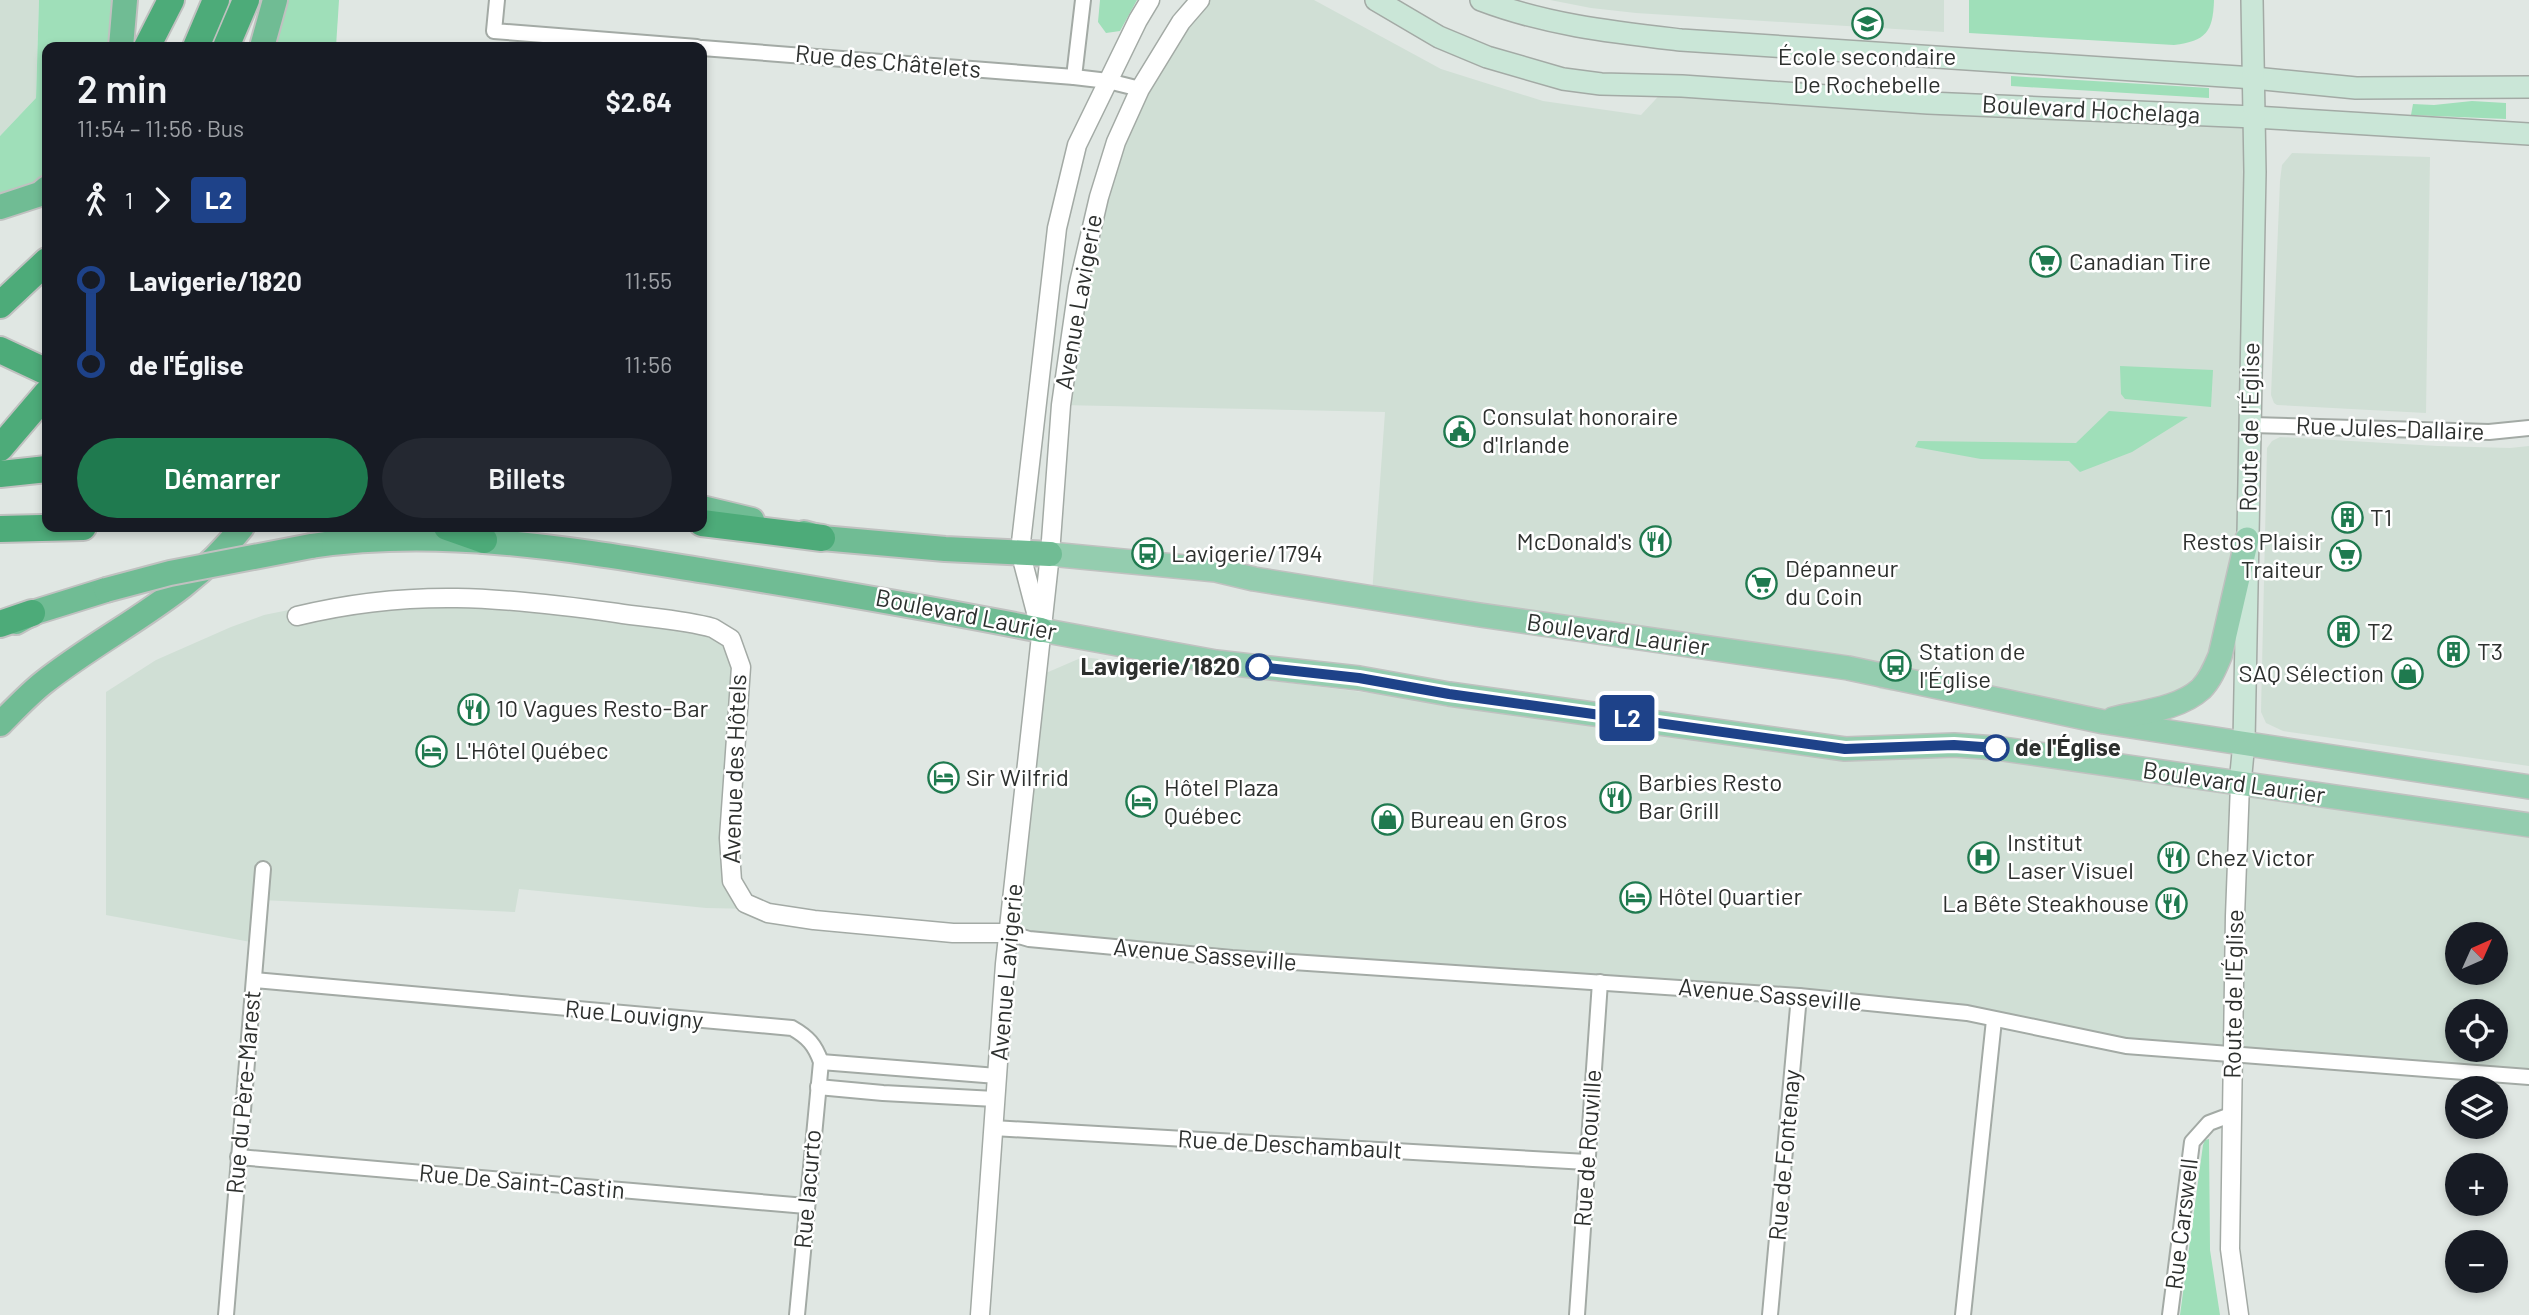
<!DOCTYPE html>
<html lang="fr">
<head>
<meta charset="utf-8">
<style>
	:root { --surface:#171b24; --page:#242831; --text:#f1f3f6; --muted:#9ea1a6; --accent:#1f7a4f }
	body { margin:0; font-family:Barlow,sans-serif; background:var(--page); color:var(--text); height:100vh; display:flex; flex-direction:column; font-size:26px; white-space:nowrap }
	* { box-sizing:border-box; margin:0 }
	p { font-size:23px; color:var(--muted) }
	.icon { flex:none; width:38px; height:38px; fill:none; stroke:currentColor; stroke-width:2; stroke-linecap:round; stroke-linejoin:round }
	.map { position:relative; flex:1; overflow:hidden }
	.sheet { position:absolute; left:42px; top:42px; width:665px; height:490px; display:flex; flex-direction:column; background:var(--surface); border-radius:14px; box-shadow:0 4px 10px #0003 }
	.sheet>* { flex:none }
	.badge { padding:0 14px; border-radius:5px; font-size:24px; line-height:46px }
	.needle { width:46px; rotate:45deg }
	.controls { position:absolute; left:2445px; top:922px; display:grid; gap:14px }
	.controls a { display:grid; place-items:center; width:63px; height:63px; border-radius:50%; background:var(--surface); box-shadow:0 4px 10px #0003; font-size:35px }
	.map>.badge { position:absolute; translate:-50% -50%; box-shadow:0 0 0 4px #fff }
	.legs { display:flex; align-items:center; gap:10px; height:77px; padding:0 35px; font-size:23px }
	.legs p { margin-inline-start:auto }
	.summary { display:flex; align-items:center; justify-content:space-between; height:119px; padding:0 35px }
	h1 { font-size:38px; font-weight:600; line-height:52px }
	.button { display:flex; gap:14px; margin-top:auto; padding:14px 35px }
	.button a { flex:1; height:80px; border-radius:42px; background:var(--accent); color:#fff; font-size:28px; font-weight:600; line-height:80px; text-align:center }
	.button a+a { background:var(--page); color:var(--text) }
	ul { padding:0 35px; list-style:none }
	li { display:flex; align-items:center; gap:24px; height:84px; font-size:26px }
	li i { display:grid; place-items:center; width:10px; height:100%; margin:0 9px; background:currentColor }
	li i::after { content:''; width:18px; height:18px; margin:-9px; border:5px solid; border-radius:50%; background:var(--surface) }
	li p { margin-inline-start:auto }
	li:first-child i { background:linear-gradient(#0000 50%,currentColor 0) }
	li:last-child i { background:linear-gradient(currentColor 50%,#0000 0) }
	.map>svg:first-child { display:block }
</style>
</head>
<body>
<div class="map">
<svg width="2529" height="1315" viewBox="0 0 2529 1315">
	<rect width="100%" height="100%" fill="#e0e7e3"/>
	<!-- built -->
	<g fill="#d0dfd5" fill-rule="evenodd">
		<path d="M0,0H39L36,98L0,136Z"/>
		<path d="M1204,0H1314L1441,69L1543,101L1641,115L1668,86L2254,117L2247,539L2200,690L2104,722L1880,689L1848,668L1372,594L1385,412L1061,405L1116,142Z"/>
		<path d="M1550,0H1944V32L1636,13L1591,8Z"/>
		<path d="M2292,153L2430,157L2426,413L2277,405L2274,403L2271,395L2280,181L2282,165Z"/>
		<path d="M2280,437L2438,446L2510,448L2529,446V766L2283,731L2266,723L2261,712L2267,448L2272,441Z"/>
		<path d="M358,596L702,625L738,655L730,867L755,909L706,908L519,889L515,912L261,900L256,943L106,915V692L156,660L231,627L264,615Z"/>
		<path d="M1083,657L1690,733L1954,745L2529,825V1077L2233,1055L1994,1020L1600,982L1009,933L1039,676ZM2457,934H2496V973H2457ZM2457,1012H2496V1050H2457Z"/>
	</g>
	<!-- green -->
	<g fill="#9fdfb9">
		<path d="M39,0H125L121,47H47V188L0,207V136L36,98Z"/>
		<path d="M275,0H339L336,47H262Z"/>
		<path d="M1100,0H1137L1120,31L1106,33L1098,22Z"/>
		<path d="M1969,0H2214C2213,32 2206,41 2174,45L1969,33Z"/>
		<path d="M2011,76L2209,88V98L2011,86Z"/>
		<path d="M2472,101L2506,103V119L2411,115L2413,104L2434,105Z"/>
		<path d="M2120,366L2213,370L2211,407L2125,399L2121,394Z"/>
		<path d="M2109,411L2188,417L2132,452L2080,472L2069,461L1981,459L1915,447L1918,441L2076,443Z"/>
		<path d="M2209,1139L2210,1250L2220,1315H2180L2203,1145L2205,1140Z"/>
	</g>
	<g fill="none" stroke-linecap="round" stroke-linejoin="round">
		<defs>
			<g id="minor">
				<path d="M497,0L494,31L697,47"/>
				<path d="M702,48L1074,77L1108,81L1140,89"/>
				<path d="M1074,77L1083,0"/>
				<path d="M2251,425L2489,432L2529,428"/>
				<path d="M1009,933L1029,939L1232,958L1799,996L1967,1013L2126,1046L2529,1077"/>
				<path d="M254,980L792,1028C808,1037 815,1045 821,1062L797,1315"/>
				<path d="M821,1062L997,1076"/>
				<path d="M818,1087L883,1093L995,1099"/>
				<path d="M993,1128L1587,1162"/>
				<path d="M238,1157L806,1206"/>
				<path d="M226,1315L263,869"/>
				<path d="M1577,1315L1600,982"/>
				<path d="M1770,1315L1799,996"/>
				<path d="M1963,1315L1994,1020"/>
				<path d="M2170,1315L2192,1142L2209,1123L2233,1114"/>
			</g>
			<g id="tertiary">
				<path d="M297,616C411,588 503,597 617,613C648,618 682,619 713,628L731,639L741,667L729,838L732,881L745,903L768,913L814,920L953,933H1009"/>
				<path d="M1038,620L1020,551L1057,228L1077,145L1138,20L1150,0"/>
				<path d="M980,1315L1005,964L1050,554L1061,405L1078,287L1099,197L1116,142L1140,89L1181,22L1200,0"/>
				<path d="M2239,1315L2230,1249L2235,916L2240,784"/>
			</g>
			<g id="secondary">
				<path d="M1376,0L1439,37L1487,57L1563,79L1601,84L1682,86L1928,103L2254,117L2529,134"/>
				<path d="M1481,0C1547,25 1612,32 1681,40L2254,78L2356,88L2529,87"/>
				<path d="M2240,784L2244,742L2255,172L2252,0"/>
			</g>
			<g id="primary">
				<path d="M1050,554L1216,570L1254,579L1480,615L1848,668L2104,722L2529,787"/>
				<path d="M1041,630L1216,662L1359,678L1449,694L1845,749L1954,745L1996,748L2529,825"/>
				<path d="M2113,719C2141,712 2179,709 2201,689C2210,680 2215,668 2220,656L2247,539"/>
			</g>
			<g id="trunk">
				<path d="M121,47L125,0"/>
				<path d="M262,47L275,0"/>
				<path d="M0,207L40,194L47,188"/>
				<path d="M702,508L752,520"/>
				<path d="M804,533L822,538L945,549L1050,554"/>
				<path d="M311,546C443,526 576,550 706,571C818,589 929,608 1041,630"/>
				<path d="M16,622L32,613L106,590"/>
				<path d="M0,724C14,710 28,695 43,683C111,629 188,598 242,527"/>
			</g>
			<g id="motorway">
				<path d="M147,47L171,0"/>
				<path d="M196,47L216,0"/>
				<path d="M226,47L246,0"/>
				<path d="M0,305L47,261"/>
				<path d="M0,350L47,372"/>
				<path d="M0,448L47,393"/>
				<path d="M0,474L47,469"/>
				<path d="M702,523L822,538"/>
				<path d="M447,527L484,540"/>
				<path d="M0,529L83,527"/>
				<path d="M0,624L32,613"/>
			</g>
		</defs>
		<!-- minor casing -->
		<use href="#minor" stroke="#a3aaa5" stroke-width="18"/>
		<!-- tertiary casing -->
		<use href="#tertiary" stroke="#a3aaa5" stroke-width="21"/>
		<!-- secondary casing -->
		<use href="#secondary" stroke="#a3aaa5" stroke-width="24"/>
		<!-- primary casing -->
		<use href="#primary" stroke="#c0c1c0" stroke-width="26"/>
		<!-- trunk casing -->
		<use href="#trunk" stroke="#c0c1c0" stroke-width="28"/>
		<!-- motorway casing -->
		<use href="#motorway" stroke="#c0c1c0" stroke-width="30"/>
		<!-- minor -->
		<use href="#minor" stroke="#fff" stroke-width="14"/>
		<!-- tertiary -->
		<use href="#tertiary" stroke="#fff" stroke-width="18"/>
		<!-- secondary -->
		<use href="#secondary" stroke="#cae6d7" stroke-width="21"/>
		<!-- primary -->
		<use href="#primary" stroke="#94cdaf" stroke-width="23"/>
		<!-- trunk -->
		<use href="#trunk" stroke="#70bc94" stroke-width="24"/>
		<!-- motorway -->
		<use href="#motorway" stroke="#4dab79" stroke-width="26"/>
		<defs>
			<path id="trunk-bridge" d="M106,590L170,573L311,546"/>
		</defs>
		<!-- trunk-bridge casing -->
		<use href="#trunk-bridge" stroke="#c0c1c0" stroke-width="28" stroke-linecap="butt"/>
		<!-- trunk-bridge -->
		<use href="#trunk-bridge" stroke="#70bc94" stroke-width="24"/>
	</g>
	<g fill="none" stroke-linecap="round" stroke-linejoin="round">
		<defs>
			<path id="line-1" d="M1259,667L1359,678L1449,694L1845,749L1954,745L1996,748"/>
		</defs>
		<!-- line-1 casing -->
		<use href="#line-1" stroke="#fff" stroke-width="16"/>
		<!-- line-1 -->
		<use href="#line-1" stroke="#1e4289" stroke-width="10"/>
	</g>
	<!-- icons -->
	<defs>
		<symbol id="school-ring" viewBox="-11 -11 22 22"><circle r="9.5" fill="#fff" stroke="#1f7a4f" stroke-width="1.5"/><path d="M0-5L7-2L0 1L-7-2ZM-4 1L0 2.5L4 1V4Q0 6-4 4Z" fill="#1f7a4f"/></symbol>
		<symbol id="supermarket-ring" viewBox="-11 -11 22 22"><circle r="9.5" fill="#fff" stroke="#1f7a4f" stroke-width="1.5"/><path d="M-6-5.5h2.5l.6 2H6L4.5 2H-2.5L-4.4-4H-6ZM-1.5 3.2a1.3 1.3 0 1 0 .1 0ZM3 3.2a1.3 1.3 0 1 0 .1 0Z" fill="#1f7a4f"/></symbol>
		<symbol id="civic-ring" viewBox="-11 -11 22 22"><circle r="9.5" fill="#fff" stroke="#1f7a4f" stroke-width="1.5"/><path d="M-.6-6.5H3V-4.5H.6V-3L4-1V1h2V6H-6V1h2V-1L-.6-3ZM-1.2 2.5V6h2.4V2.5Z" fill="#1f7a4f"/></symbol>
		<symbol id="building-ring" viewBox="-11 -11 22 22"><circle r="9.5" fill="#fff" stroke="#1f7a4f" stroke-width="1.5"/><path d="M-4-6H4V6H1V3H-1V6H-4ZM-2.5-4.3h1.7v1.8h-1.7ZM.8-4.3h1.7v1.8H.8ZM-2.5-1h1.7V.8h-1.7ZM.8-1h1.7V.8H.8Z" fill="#1f7a4f"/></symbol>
		<symbol id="restaurant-ring" viewBox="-11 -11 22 22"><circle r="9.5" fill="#fff" stroke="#1f7a4f" stroke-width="1.5"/><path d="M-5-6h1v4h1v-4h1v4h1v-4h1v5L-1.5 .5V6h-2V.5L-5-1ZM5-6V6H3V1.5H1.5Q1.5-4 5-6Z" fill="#1f7a4f"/></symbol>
		<symbol id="bus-ring" viewBox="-11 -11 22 22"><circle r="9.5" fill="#fff" stroke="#1f7a4f" stroke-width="1.5"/><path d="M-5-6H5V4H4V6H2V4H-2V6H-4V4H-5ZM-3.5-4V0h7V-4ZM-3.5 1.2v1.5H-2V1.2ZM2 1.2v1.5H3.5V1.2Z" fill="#1f7a4f"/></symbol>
		<symbol id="shop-ring" viewBox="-11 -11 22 22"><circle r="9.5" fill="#fff" stroke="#1f7a4f" stroke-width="1.5"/><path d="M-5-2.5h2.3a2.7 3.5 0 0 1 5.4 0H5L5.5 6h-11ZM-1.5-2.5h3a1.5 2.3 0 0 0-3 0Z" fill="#1f7a4f"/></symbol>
		<symbol id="hotel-ring" viewBox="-11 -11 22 22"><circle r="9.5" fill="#fff" stroke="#1f7a4f" stroke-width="1.5"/><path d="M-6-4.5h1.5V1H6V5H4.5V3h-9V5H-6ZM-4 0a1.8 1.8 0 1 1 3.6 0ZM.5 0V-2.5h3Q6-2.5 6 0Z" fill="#1f7a4f"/></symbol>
		<symbol id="hospital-ring" viewBox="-11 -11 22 22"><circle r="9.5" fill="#fff" stroke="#1f7a4f" stroke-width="1.5"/><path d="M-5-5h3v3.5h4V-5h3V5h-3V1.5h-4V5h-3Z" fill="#1f7a4f"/></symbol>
	</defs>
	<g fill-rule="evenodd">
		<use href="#school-ring" x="1850" y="6" width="35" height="35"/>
		<use href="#supermarket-ring" x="2028" y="244" width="35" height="35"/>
		<use href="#civic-ring" x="1442" y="414" width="35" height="35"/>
		<use href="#building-ring" x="2330" y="500" width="35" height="35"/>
		<use href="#restaurant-ring" x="1638" y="524" width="35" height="35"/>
		<use href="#bus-ring" x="1130" y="536" width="35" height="35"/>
		<use href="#supermarket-ring" x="2328" y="538" width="35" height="35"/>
		<use href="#supermarket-ring" x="1744" y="566" width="35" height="35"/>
		<use href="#building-ring" x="2326" y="614" width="35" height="35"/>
		<use href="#building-ring" x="2436" y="634" width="35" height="35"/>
		<use href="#bus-ring" x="1878" y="648" width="35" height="35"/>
		<use href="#shop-ring" x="2390" y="656" width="35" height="35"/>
		<use href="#restaurant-ring" x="456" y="692" width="35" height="35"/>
		<use href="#hotel-ring" x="414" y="734" width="35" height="35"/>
		<use href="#hotel-ring" x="926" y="760" width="35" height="35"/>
		<use href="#restaurant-ring" x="1598" y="780" width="35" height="35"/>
		<use href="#hotel-ring" x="1124" y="784" width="35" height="35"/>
		<use href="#shop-ring" x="1370" y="802" width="35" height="35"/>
		<use href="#hospital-ring" x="1966" y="840" width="35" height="35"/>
		<use href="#restaurant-ring" x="2156" y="840" width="35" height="35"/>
		<use href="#hotel-ring" x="1618" y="880" width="35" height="35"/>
		<use href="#restaurant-ring" x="2154" y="886" width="35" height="35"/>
	</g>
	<!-- markers -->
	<g fill="#fff" stroke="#1e4289" stroke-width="3.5">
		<circle cx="1259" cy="667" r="12"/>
		<circle cx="1996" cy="748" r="12"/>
	</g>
	<g text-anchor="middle" stroke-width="5" stroke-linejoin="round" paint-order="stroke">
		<!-- poi labels -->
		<g font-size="24" fill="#2d302e" stroke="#fff" text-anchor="start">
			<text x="1867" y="65" text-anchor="middle">École secondaire<tspan x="1867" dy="28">De Rochebelle</tspan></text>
			<text x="2069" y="270">Canadian Tire</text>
			<text x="1482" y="425">Consulat honoraire<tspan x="1482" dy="28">d'Irlande</tspan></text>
			<text x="2370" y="526">T1</text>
			<text x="1632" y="550" text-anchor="end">McDonald's</text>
			<text x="2323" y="550" text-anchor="end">Restos Plaisir<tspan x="2323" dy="28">Traiteur</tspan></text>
			<text x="1171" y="562">Lavigerie/1794</text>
			<text x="1785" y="577">Dépanneur<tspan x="1785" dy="28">du Coin</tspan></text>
			<text x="2367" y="640">T2</text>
			<text x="1919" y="660">Station de<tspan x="1919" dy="28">l'Église</tspan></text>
			<text x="2477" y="660">T3</text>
			<text x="2384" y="682" text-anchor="end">SAQ Sélection</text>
			<text x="496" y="717">10 Vagues Resto-Bar</text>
			<text x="455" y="759">L'Hôtel Québec</text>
			<text x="966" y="786">Sir Wilfrid</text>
			<text x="1638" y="791">Barbies Resto<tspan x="1638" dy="28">Bar Grill</tspan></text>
			<text x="1164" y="796">Hôtel Plaza<tspan x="1164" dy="28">Québec</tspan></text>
			<text x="1410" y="828">Bureau en Gros</text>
			<text x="2007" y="851">Institut<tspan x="2007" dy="28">Laser Visuel</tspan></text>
			<text x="2196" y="866">Chez Victor</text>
			<text x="1658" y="905">Hôtel Quartier</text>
			<text x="2149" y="912" text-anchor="end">La Bête Steakhouse</text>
		</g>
		<!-- street labels -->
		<g font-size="24" fill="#2d302e" stroke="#fff">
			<text transform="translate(888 62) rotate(5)" y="8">Rue des Châtelets</text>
			<text transform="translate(2091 110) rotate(3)" y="8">Boulevard Hochelaga</text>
			<text transform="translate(1079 302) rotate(-80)" y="8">Avenue Lavigerie</text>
			<text transform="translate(2250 427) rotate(-89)" y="8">Route de l'Église</text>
			<text transform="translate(2390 429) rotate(2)" y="8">Rue Jules-Dallaire</text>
			<text transform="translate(966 615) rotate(11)" y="8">Boulevard Laurier</text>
			<text transform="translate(1618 635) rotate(8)" y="8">Boulevard Laurier</text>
			<text transform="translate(735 769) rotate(-88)" y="8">Avenue des Hôtels</text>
			<text transform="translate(2234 783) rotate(8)" y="8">Boulevard Laurier</text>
			<text transform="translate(1205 955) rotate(5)" y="8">Avenue Sasseville</text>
			<text transform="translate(1007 972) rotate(-85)" y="8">Avenue Lavigerie</text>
			<text transform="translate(2234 994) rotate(-89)" y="8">Route de l'Église</text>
			<text transform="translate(1770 995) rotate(5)" y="8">Avenue Sasseville</text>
			<text transform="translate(634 1015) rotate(5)" y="8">Rue Louvigny</text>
			<text transform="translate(244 1092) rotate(-85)" y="8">Rue du Père-Marest</text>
			<text transform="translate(1290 1145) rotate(3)" y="8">Rue de Deschambault</text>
			<text transform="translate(1588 1148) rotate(-86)" y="8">Rue de Rouville</text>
			<text transform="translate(1785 1155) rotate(-85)" y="8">Rue de Fontenay</text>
			<text transform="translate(522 1182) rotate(5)" y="8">Rue De Saint-Castin</text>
			<text transform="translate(808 1189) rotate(-85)" y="8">Rue Iacurto</text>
			<text transform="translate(2182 1224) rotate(-83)" y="8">Rue Carswell</text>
		</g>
		<!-- stop labels -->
		<g font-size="24" font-weight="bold" fill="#2d302e" stroke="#fff" text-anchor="end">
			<text x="1240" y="675">Lavigerie/1820</text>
			<text x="2015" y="756" text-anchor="start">de l'Église</text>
		</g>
	</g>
</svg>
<div class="controls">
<a><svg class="needle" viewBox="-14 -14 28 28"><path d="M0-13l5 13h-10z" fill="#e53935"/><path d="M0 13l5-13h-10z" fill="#9ea1a6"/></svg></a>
<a><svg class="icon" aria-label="locate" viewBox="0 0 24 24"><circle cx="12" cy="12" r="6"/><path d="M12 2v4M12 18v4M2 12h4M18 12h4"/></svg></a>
<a><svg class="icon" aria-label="layers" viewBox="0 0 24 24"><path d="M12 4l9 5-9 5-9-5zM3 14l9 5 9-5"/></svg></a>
<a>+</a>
<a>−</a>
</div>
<b class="badge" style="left:1627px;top:718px;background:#1e4289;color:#fff">L2</b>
<section class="sheet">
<div class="summary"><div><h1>2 min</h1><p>11:54 – 11:56 · Bus</p></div><b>$2.64</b></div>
<div class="legs"><svg class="icon" aria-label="walk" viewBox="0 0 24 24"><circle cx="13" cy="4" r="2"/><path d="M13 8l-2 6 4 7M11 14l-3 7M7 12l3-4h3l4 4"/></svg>1<svg class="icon" aria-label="forward" viewBox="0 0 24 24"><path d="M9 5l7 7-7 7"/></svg><b class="badge" style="background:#1e4289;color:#fff">L2</b></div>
<ul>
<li><i style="color:#1e4289"></i><b>Lavigerie/1820</b><p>11:55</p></li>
<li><i style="color:#1e4289"></i><b>de l'Église</b><p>11:56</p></li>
</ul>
<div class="button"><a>Démarrer</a><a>Billets</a></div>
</section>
</div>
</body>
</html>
